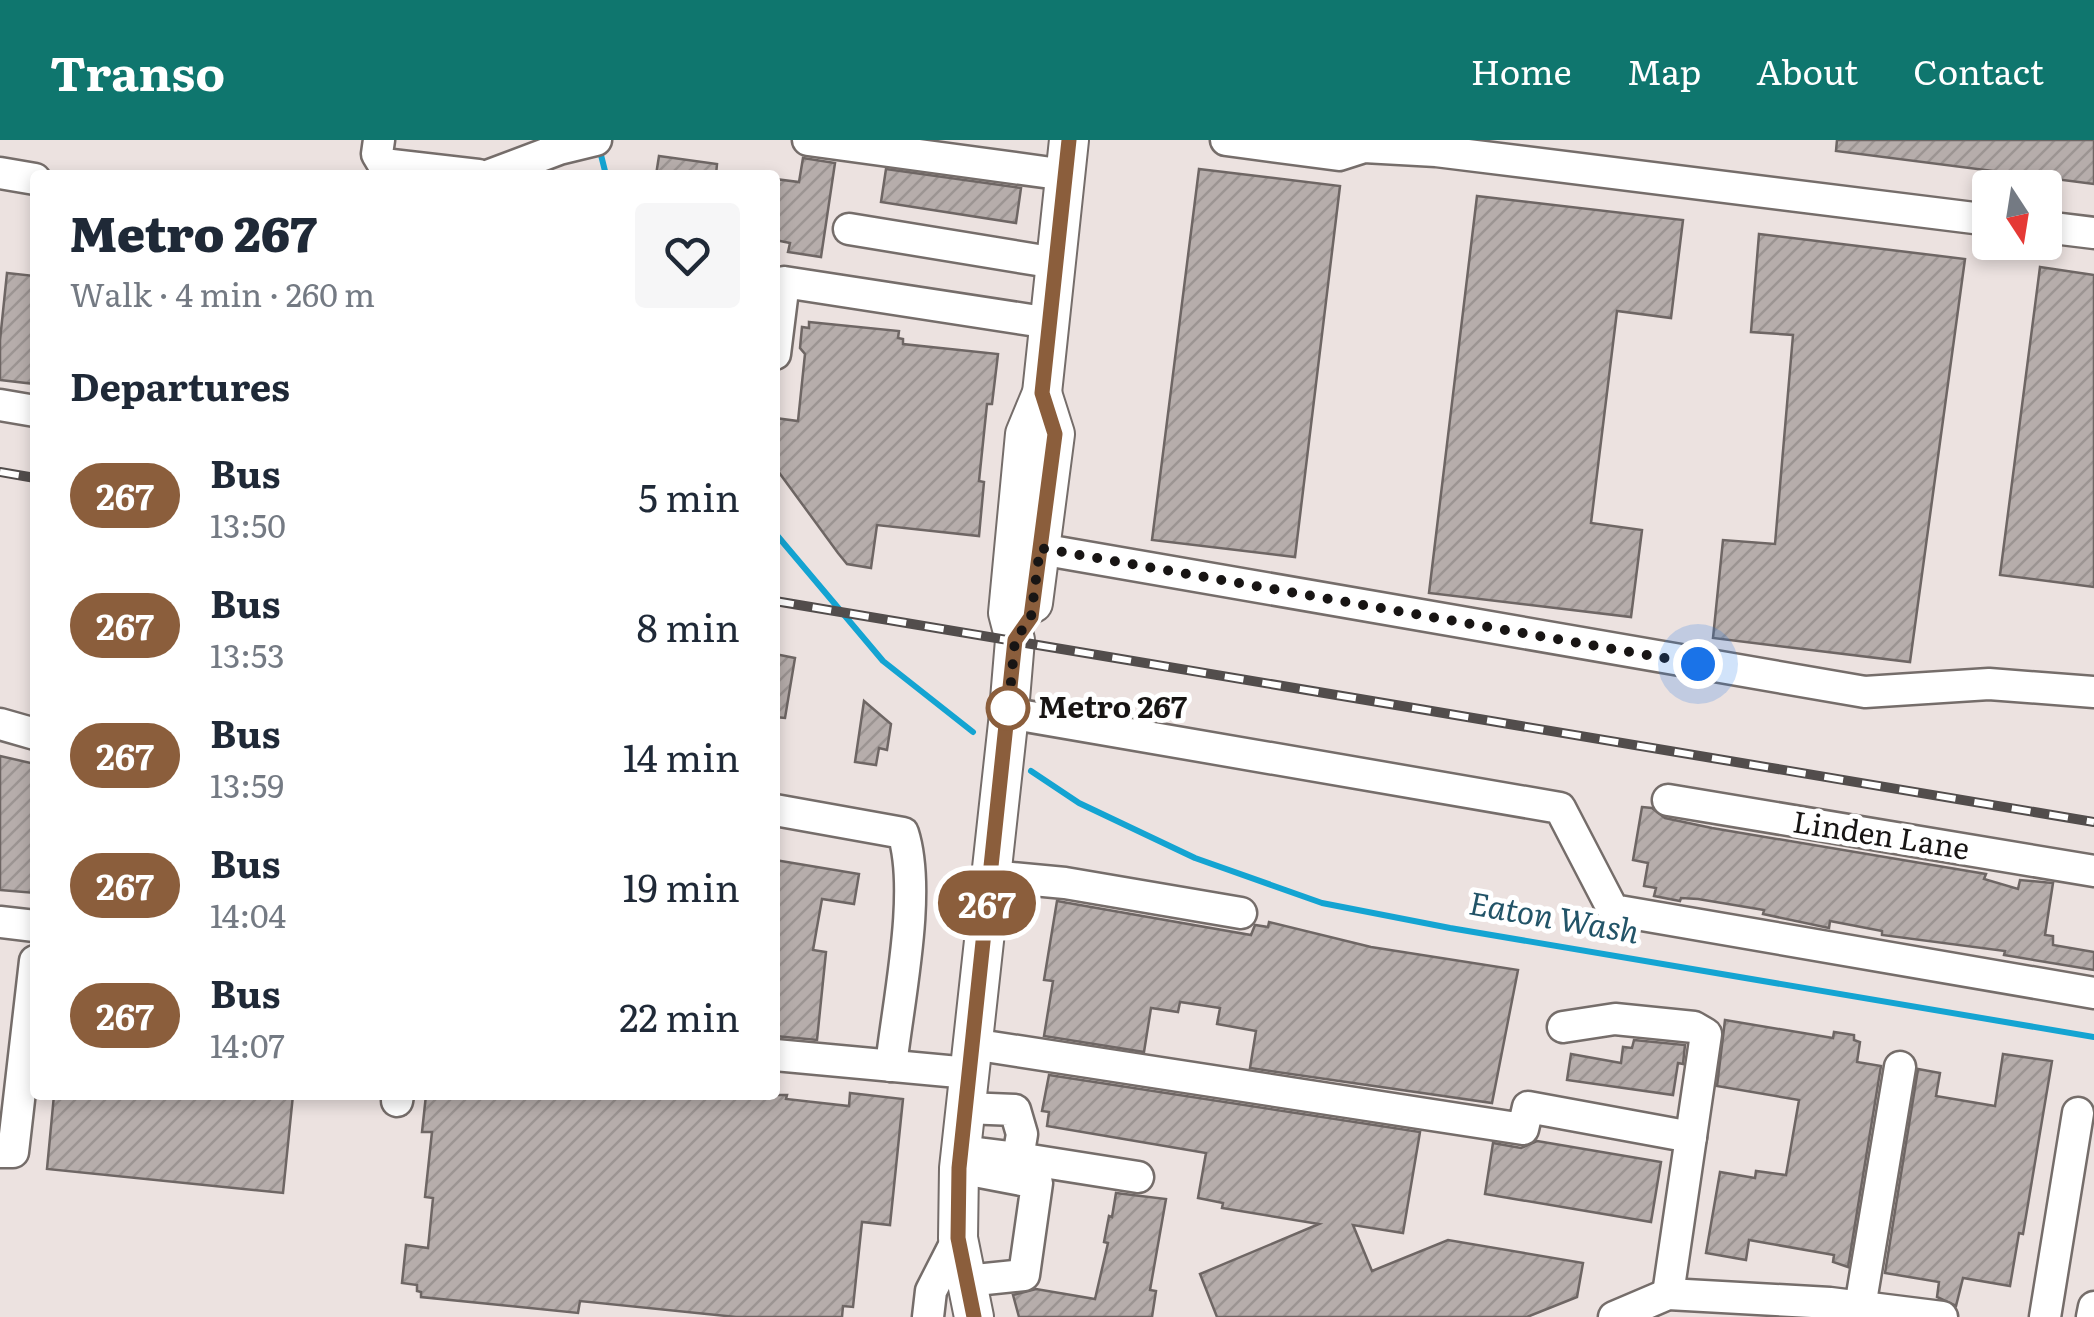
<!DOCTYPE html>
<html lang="en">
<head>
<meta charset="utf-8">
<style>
	:root { --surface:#fff; --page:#f6f6f7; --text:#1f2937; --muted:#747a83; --accent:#0f766e }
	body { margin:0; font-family:Literata,serif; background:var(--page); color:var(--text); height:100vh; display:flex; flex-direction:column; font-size:38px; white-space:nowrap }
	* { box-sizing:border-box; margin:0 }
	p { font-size:32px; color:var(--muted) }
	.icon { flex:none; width:55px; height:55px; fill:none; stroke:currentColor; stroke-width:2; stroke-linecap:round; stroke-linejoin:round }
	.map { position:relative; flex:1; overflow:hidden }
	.drawer { position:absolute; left:30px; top:30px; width:750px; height:930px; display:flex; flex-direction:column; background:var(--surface); border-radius:10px; box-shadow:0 5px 15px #0003 }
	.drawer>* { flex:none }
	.badge { padding:0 20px; border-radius:32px; font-size:35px; line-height:65px }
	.needle { width:65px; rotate:168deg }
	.tools { position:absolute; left:1972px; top:30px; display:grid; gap:20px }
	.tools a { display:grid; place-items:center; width:90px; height:90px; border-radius:10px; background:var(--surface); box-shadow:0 5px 15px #0003; font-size:50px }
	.you { position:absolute; width:50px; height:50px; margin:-25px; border:8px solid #fff; border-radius:50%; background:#1a73e8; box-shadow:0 0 0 15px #1a73e833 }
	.map>.badge { position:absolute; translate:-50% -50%; box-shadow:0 0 0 5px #fff }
	h2 { padding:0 40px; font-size:38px; line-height:90px }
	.round { display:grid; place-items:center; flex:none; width:105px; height:105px; border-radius:10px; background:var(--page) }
	.overview { display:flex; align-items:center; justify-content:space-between; height:170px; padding:0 40px }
	h1 { font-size:48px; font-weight:800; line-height:75px }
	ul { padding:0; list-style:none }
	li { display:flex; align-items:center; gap:30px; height:130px; padding:0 40px }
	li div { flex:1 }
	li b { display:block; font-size:38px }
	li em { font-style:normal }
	li .badge { min-width:110px; font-weight:700; text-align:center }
	header { display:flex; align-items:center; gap:60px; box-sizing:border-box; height:140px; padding:0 50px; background:var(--accent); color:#fff }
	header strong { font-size:48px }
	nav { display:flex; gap:55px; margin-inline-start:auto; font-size:35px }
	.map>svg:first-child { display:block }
</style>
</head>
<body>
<header>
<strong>Transo</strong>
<nav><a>Home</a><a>Map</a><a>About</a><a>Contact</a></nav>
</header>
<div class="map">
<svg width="2094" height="1177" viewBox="0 0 2094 1177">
	<defs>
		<pattern id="building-hatch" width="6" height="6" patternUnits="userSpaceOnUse" patternTransform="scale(2.5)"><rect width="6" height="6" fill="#b6adab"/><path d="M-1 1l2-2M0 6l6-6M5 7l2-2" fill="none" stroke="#9c9492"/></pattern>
	</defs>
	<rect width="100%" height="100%" fill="#ece2e0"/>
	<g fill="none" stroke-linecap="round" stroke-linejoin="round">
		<!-- stream -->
		<g stroke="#14a4d2" stroke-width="6">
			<path d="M599,7L606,35"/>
			<path d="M775,393L883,521L973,592"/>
			<path d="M1031,631L1079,663L1195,718L1322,763L1450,788L2094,897"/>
		</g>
	</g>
	<!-- building -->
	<g fill="url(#building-hatch)" stroke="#6e6664" stroke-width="2.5">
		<path d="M1837,0H2094V44L1836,11Z"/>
		<path d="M659,16L717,24L716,35H656Z"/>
		<path d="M803,18L835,23L821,117L788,112L790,103L775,100V39L799,42Z"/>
		<path d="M886,29L1021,48L1016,83L881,62Z"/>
		<path d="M1199,29L1340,46L1295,417L1152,400Z"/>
		<path d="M1477,56L1683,80L1671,178L1617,171L1591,383L1642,390L1631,477L1429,453Z"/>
		<path d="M1759,94L1965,119L1910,522L1713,498L1723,400L1775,404L1793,195L1751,192Z"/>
		<path d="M2040,127L2094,135V447L2000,435Z"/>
		<path d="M7,133L35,136V244L0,240V200Z"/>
		<path d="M809,182L899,191L898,198L903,199V204L998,214L992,264H987L979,341L984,342L979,396L877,385L871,428L847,424L838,413L775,327V278L798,281L805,214L800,208L802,187L809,188Z"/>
		<path d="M775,514L795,518L785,578L775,577Z"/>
		<path d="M864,561L891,584L887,610L879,608L876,625L855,622Z"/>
		<path d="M0,616L35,624V753L0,750Z"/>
		<path d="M1642,667L1652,668L1665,678L1712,688L1986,734L1984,739L2018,749L2020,740L2053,743L2045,795L2053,796V805L2094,812V830L2004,815L2005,811L1882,795V791L1830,781L1829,788L1763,774L1764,770L1698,759L1681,758L1680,761L1654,756L1656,748L1644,746L1648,723L1633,720Z"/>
		<path d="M775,720L859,734L854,764L822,759L813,810L826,812L817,900L775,896Z"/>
		<path d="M1057,761L1251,795L1255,785L1268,787L1269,782L1371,807L1518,830L1492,963L1250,928L1256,891L1217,884L1220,868L1180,862L1178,872L1151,868L1144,912L1044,896L1053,841L1044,840Z"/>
		<path d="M1725,880L1833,898L1834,892L1854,895V900L1860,902L1857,922L1881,926L1848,1127L1833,1122L1834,1115L1749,1100L1746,1120L1706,1113L1720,1032L1755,1038L1756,1031L1786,1035L1799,960L1717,946Z"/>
		<path d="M1634,900L1685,905L1683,924L1678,923L1673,955L1567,940L1571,914L1621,923L1623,907L1632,908Z"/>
		<path d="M2003,914L2052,921L2023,1094L2019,1093L2010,1146L1963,1138L1956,1166L1937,1157L1939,1142L1885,1133L1918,929L1940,933L1936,956L1995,966Z"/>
		<path d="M1049,935L1420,992L1403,1093L1353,1085L1372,1131L1448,1100L1583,1123L1577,1157L1527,1177H1217L1200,1134L1319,1084L1222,1068L1223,1063L1198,1058L1206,1013L1047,986L1049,972L1042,971Z"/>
		<path d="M850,953L903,959L890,1085L862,1082L853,1167L843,1166L842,1177H736L580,1161L578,1173L421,1157V1152L417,1151V1145L402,1143L406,1105L428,1108L433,1058L425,1057L432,992H422L426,955H787L786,959L849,966Z"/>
		<path d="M54,955H293L283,1053L47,1029Z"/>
		<path d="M1537,1001L1661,1022L1651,1082L1485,1054L1493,1003L1521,1008Z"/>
		<path d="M1116,1053L1166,1059L1150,1150L1156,1151L1152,1177H1019L1013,1155L1036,1149L1095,1159L1108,1103L1104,1102L1109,1076L1112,1077Z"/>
	</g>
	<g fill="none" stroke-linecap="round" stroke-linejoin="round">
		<defs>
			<g id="minor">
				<path d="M379,0L377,14L383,24L478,35"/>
				<path d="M808,0L1066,35"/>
				<path d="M1226,0L1339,15L1364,7L1436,11L1990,80"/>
				<path d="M0,33L35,39"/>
				<path d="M490,35L559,9L596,0"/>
				<path d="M2045,87L2094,93"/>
				<path d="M849,89L1056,123"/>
				<path d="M775,214L784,142L1050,183"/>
				<path d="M0,265L35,271"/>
				<path d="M1040,409L1865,552L1989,544L2094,552"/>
				<path d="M1008,573L1560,668L1613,770L2094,853"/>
				<path d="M0,584L35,594"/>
				<path d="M1668,660L2094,731"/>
				<path d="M775,670L903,693C922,752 898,862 891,926"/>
				<path d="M990,736L1065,743L1241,773"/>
				<path d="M0,782L35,786"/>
				<path d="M1563,887L1615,879L1694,887L1706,894L1668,1154"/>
				<path d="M972,904L1523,989L1528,967L1691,997"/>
				<path d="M775,915L969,933"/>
				<path d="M397,961L398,955"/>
				<path d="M965,968L1015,970L1022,994L1018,1018L976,1013"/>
				<path d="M0,1012H13L35,821"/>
				<path d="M1018,1018L1138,1037"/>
				<path d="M959,1028L1037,1043L1024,1135L966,1141"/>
				<path d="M1860,1167L1900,927"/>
				<path d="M928,1177L931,1151L958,1098"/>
				<path d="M1614,1177L1668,1154L1830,1163L1942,1177"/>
				<path d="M2045,1177L2078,973"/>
				<path d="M2092,1177L2094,1167"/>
			</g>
			<g id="major">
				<path d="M1033,463L1055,294L1042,253"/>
				<path d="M974,1177L958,1098L959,1028L1008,583L1015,500L1008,473L1025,294L1042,253L1069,0"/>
			</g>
		</defs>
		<!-- minor casing -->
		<use href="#minor" stroke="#756d6a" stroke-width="35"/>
		<!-- major casing -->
		<use href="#major" stroke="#756d6a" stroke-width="42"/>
		<!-- minor -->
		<use href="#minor" stroke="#fff" stroke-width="30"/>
		<!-- major -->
		<use href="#major" stroke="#fff" stroke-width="38"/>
		<defs>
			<g id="rail">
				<path d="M0,332L35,338"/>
				<path d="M775,461L2094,682"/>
			</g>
		</defs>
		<!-- rail casing -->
		<use href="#rail" stroke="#524d4c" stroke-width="10"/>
		<!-- rail -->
		<use href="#rail" stroke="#fff" stroke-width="6" stroke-dasharray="19" stroke-linecap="butt"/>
	</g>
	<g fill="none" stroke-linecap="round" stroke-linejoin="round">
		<defs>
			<path id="line" d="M974,1177L958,1098L959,1028L1015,500L1031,477L1055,294L1042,253L1069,0"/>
		</defs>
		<!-- line casing -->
		<use href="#line" stroke="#fff" stroke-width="22"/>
		<!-- line -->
		<use href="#line" stroke="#8b5e3c" stroke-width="15"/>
		<!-- walk -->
		<path stroke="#181514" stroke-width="10" stroke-dasharray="0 18" d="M1008,568V573L1015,500L1031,477L1040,408L1698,524"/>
	</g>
	<!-- markers -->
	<circle fill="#fff" stroke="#8b5e3c" stroke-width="5" cx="1008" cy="568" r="20"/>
	<g text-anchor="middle" stroke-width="10" stroke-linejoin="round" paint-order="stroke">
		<!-- stop labels -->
		<g font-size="30" font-weight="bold" fill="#181514" stroke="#fff" text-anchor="start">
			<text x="1038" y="578">Metro 267</text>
		</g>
		<!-- street labels -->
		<g font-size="30" fill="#181514" stroke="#fff">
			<text transform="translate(1881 696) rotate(9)" y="10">Linden Lane</text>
		</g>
		<!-- water labels -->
		<g font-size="32" font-style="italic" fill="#225468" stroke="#fff">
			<text transform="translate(1554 778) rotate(10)" y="11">Eaton Wash</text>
		</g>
	</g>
</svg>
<div class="tools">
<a><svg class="needle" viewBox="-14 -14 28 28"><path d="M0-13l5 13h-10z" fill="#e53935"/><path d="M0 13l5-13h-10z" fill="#747a83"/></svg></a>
</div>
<div class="you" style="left:1698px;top:524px"></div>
<b class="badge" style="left:987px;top:763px;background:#8b5e3c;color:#fff">267</b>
<section class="drawer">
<div class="overview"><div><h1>Metro 267</h1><p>Walk · 4 min · 260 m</p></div><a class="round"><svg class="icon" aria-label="heart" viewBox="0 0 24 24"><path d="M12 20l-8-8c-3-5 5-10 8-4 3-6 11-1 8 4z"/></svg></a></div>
<h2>Departures</h2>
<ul>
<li><span class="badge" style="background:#8b5e3c;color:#fff">267</span><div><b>Bus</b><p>13:50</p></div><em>5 min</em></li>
<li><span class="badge" style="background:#8b5e3c;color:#fff">267</span><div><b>Bus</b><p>13:53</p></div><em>8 min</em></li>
<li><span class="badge" style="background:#8b5e3c;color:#fff">267</span><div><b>Bus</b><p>13:59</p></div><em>14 min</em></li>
<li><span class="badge" style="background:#8b5e3c;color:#fff">267</span><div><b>Bus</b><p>14:04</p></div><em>19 min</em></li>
<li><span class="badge" style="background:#8b5e3c;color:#fff">267</span><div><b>Bus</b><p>14:07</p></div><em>22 min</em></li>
</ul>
</section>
</div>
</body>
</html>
